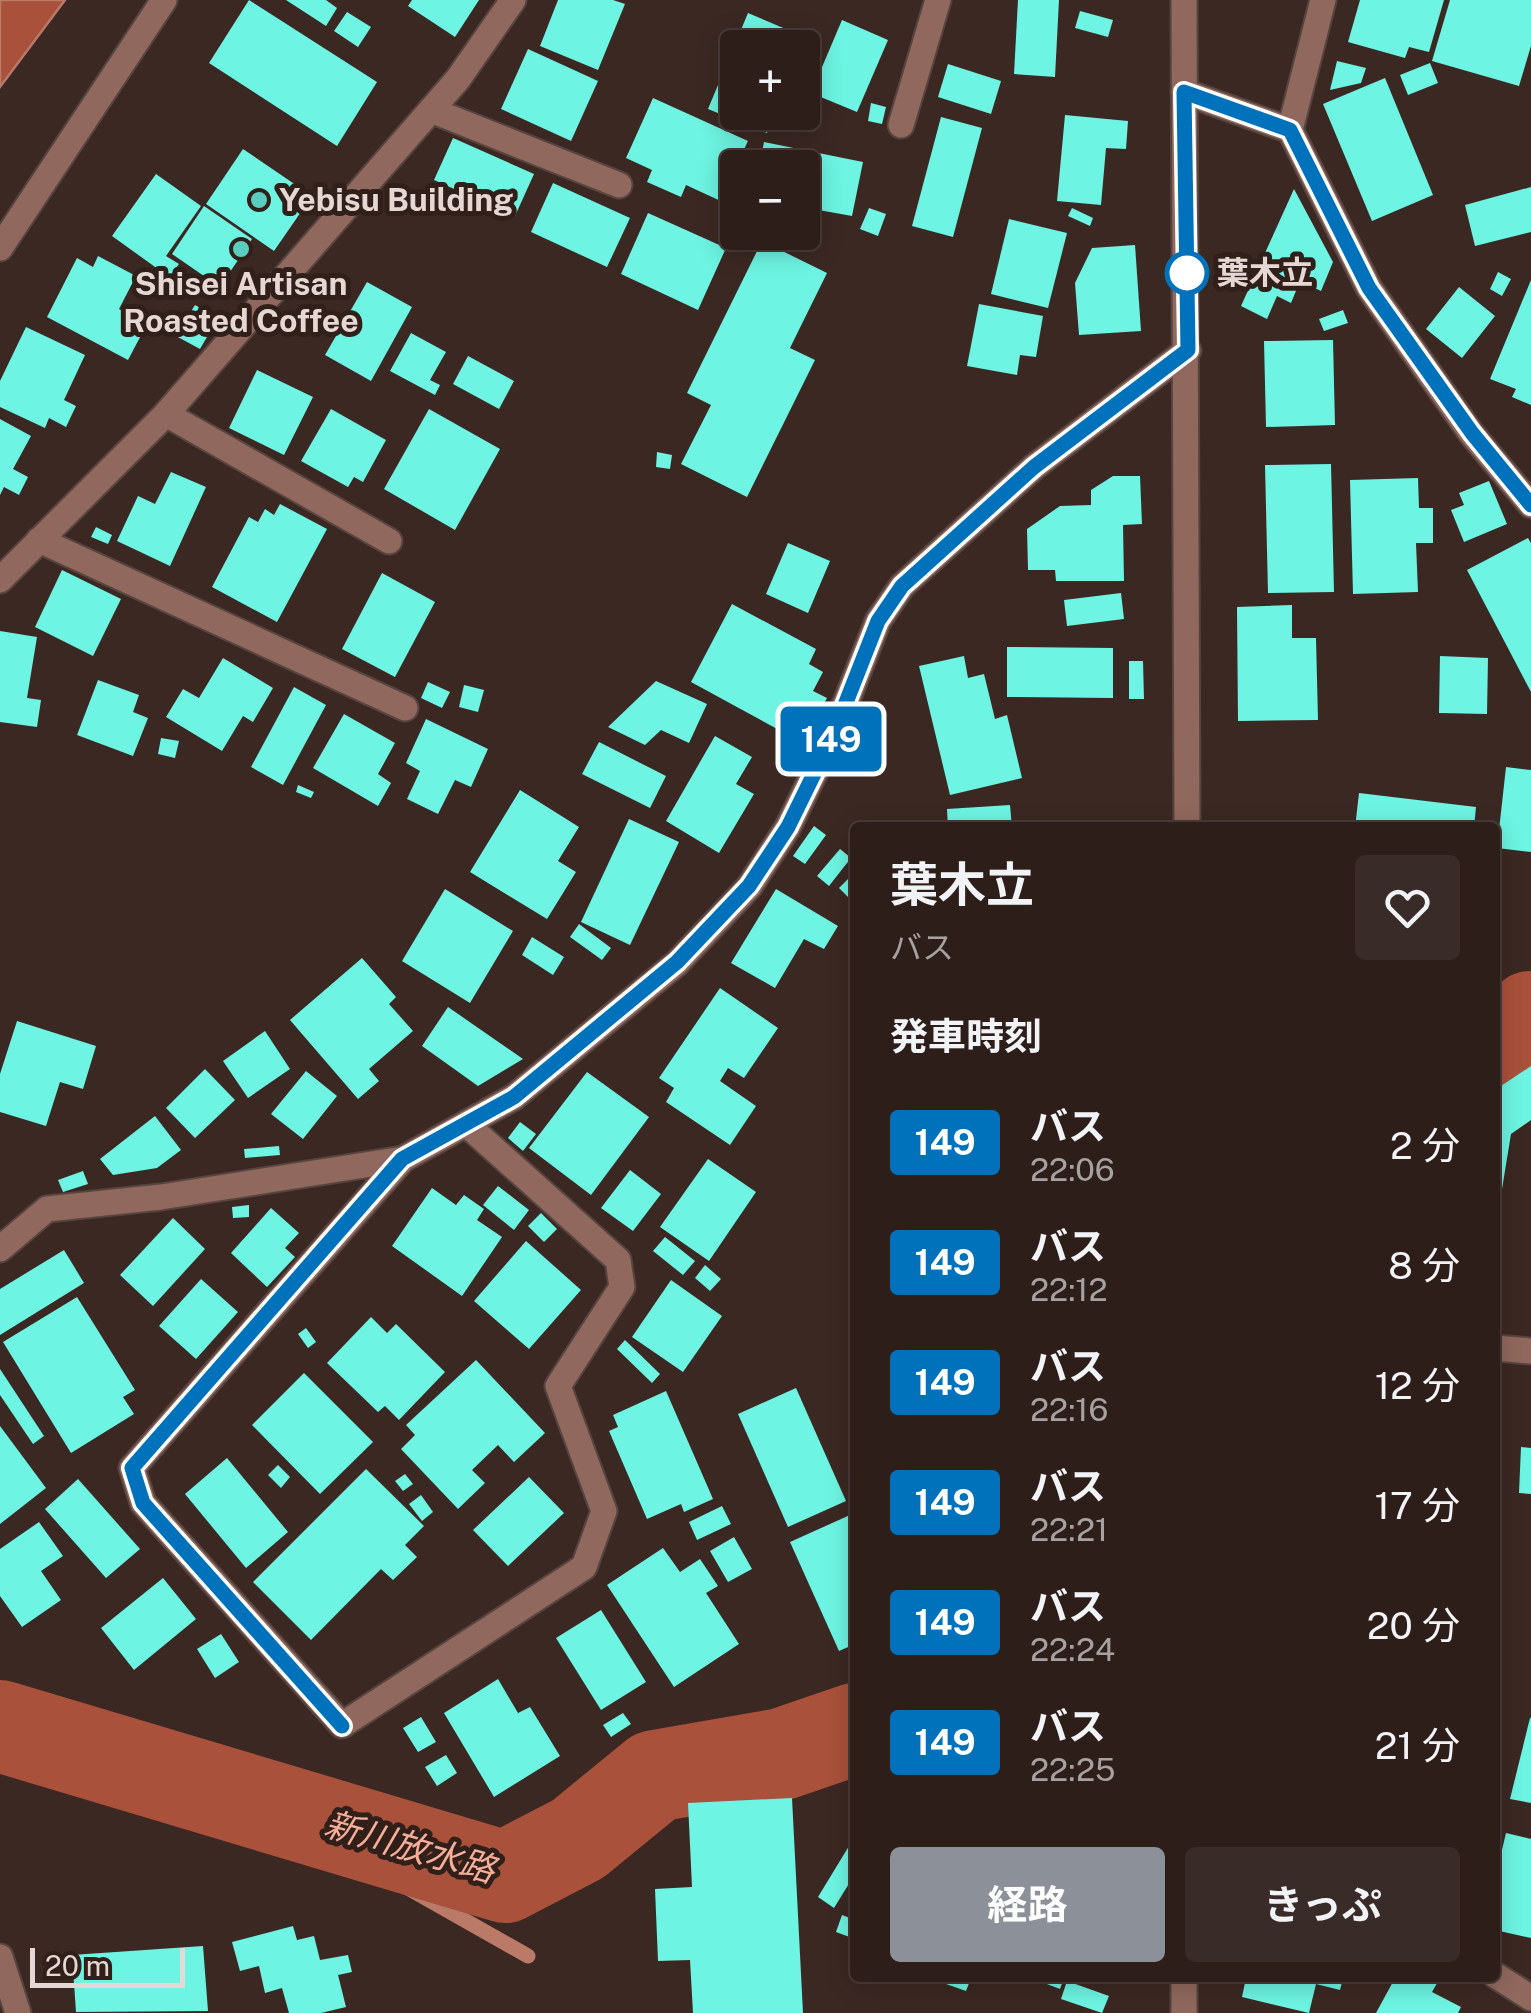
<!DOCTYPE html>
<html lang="ja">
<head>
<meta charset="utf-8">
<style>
	:root { --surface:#2d1e1a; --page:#392b27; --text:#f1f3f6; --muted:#a7a2a2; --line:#483c39; --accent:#8c9099 }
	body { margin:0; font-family:"Public Sans","Noto Sans JP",sans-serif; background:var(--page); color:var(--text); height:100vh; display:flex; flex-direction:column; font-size:38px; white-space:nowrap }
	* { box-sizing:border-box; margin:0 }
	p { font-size:32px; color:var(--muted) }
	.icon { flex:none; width:55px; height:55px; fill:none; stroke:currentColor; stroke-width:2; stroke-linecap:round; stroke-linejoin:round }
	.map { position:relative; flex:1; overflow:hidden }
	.details { position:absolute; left:850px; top:822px; width:650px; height:1160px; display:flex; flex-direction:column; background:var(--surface); border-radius:10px; box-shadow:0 5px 25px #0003,0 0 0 2px var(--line) }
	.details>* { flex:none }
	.badge { padding:0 20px; border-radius:8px; font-size:35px; line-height:65px }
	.controls { position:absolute; left:720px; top:30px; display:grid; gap:20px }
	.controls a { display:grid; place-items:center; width:100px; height:100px; border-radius:10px; background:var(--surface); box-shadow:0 5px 25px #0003,0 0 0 2px var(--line); font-size:50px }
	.scale { position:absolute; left:30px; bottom:25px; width:155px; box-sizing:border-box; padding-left:10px; border:5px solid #e5d7d4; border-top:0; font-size:28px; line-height:35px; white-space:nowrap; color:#e5d7d4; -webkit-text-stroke:8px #311f19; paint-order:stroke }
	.map>.badge { position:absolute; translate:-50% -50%; box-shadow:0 0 0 5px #fff }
	h2 { padding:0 40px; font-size:38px; line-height:90px }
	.round { display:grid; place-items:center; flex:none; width:105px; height:105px; border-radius:10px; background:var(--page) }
	.overview { display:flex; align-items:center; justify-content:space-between; height:170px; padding:0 40px }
	h1 { font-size:48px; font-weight:700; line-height:75px }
	.button { display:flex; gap:20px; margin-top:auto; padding:20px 40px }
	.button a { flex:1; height:115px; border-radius:10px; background:var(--accent); color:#fff; font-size:40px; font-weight:700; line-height:115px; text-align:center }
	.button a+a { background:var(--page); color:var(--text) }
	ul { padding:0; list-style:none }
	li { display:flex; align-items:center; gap:30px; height:120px; padding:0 40px }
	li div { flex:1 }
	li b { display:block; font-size:38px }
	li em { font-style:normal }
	li .badge { min-width:110px; font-weight:700; text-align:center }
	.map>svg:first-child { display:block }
</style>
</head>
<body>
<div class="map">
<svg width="1531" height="2013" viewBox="0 0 1531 2013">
	<rect width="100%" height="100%" fill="#3c2823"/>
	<!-- water -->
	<path fill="#a9513a" stroke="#bb7968" stroke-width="2.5" d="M0,0H65L0,87Z"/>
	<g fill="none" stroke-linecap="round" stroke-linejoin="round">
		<!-- stream -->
		<path stroke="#bb7968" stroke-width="15" d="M369,1835L392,1879L528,1956"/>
		<!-- river -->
		<g stroke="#a9513a" stroke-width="92">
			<path d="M1495,1046L1531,1017"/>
			<path d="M0,1726L505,1877L578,1839L655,1776L782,1754L855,1729"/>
		</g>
	</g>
	<!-- building -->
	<g fill="#6df4e2">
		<path d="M249,0L377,82L337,146L209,63Z"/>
		<path d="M286,0H326L337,8L326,26Z"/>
		<path d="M412,0H479L455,37L408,6Z"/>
		<path d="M558,0H613L625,4L598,70L540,46Z"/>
		<path d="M1018,0H1059L1055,77L1014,74Z"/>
		<path d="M1360,0H1444L1429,52L1409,47L1405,58L1348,42Z"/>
		<path d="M1450,0H1531V46L1519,86L1432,61Z"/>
		<path d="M1080,11L1113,20L1108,37L1075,28Z"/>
		<path d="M347,12L371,27L358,47L334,31Z"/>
		<path d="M748,13L807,38L803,48H738V112H776L767,133L708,109Z"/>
		<path d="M842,20L888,40L857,112L811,93Z"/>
		<path d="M528,49L598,81L571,141L501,109Z"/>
		<path d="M1337,61L1366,68L1361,83L1330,90Z"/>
		<path d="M1430,63L1438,83L1408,95L1400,75Z"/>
		<path d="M948,64L1001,81L991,114L938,97Z"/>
		<path d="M1385,78L1433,195L1372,221L1323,104Z"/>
		<path d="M653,98L748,141L738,162L750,168H738V209L686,185L681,197L647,182L652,170L626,158Z"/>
		<path d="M871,103L886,107L882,124L868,121Z"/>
		<path d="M1065,115L1128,121L1126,149L1106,148L1101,205L1057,201Z"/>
		<path d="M941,117L982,128L953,237L912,226Z"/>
		<path d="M453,138L534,174L515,216L434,180Z"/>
		<path d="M764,142L863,162L852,216L802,207V168H759Z"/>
		<path d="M243,149L312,196L274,251L206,204Z"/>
		<path d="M156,174L201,206L166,256L179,264L169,277L112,236Z"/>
		<path d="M553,183L630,218L607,267L531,232Z"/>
		<path d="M1531,187V232L1475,246L1465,205Z"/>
		<path d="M1294,189L1333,262L1321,291L1300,281L1291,303L1277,296L1267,319L1241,306Z"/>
		<path d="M204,206L252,239L220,287L172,254Z"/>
		<path d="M869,208L886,214L878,236L860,229Z"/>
		<path d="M1072,208L1093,218L1090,226L1068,216Z"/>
		<path d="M648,213L726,248L698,310L621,274Z"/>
		<path d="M1009,219L1067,233L1048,308L991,294Z"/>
		<path d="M731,225L738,228V232L748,234L740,249L723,239Z"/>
		<path d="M762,241L827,273L790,348L815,360L747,497L681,464L711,405L687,393Z"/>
		<path d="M1135,245L1141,331L1079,335L1075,283L1092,248Z"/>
		<path d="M98,256L136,276L119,309L147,324L128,360L47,317L77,258L93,267Z"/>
		<path d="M1498,272L1511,279L1502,296L1490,289Z"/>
		<path d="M1531,280V405L1512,397L1516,389L1490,379Z"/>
		<path d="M367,282L412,307L371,381L325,355Z"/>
		<path d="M1459,287L1495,316L1462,358L1426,329Z"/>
		<path d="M979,304L1043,316L1036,357L1020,355L1017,375L967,366Z"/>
		<path d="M195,305L218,318L200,349L176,336Z"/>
		<path d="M1343,310L1348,323L1324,331L1319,319Z"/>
		<path d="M26,327L85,355L64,400L76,406L66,427L49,418L45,428L0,407V381Z"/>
		<path d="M411,333L446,352L430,380L440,385L435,395L390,371Z"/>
		<path d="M1333,340L1335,425L1266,427L1264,341Z"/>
		<path d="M468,356L514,381L499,409L453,384Z"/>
		<path d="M257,370L313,397L284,455L229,428Z"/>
		<path d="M331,409L386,440L363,482L354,477L348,487L301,461Z"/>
		<path d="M429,409L500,449L455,530L384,489Z"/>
		<path d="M0,419L31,436L13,469L28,477L19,495L4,487L0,495Z"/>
		<path d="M657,452L672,455L670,469L656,467Z"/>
		<path d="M1331,464L1334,592L1268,593L1265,465Z"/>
		<path d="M171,472L206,487L170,566L117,541L138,496L155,504Z"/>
		<path d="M1113,476H1140L1142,524L1123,525L1124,581H1056L1055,570H1028L1027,529L1060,506L1091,505V490Z"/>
		<path d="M1418,478L1419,508H1433V543H1416L1418,592L1353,594L1350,480Z"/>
		<path d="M1489,481L1507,524L1464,542L1451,510L1464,505L1459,493Z"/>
		<path d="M280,504L327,529L277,622L212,587L249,517L258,522L265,509L274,515Z"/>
		<path d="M96,527L112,535L108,544L91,537Z"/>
		<path d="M1528,538L1531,543V692L1467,570Z"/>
		<path d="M788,543L830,561L808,613L766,594Z"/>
		<path d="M62,570L121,599L93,656L35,627Z"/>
		<path d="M382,573L435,602L395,677L342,649Z"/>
		<path d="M1121,593L1124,619L1067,626L1064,600Z"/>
		<path d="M732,604L816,649L809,664L823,672L813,691L827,698L803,743L691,682Z"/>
		<path d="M1292,605V638H1316L1318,720L1238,721L1237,607Z"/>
		<path d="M0,631L37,637L27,698L41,700L37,727L0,722Z"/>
		<path d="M1007,647L1113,648V698L1007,697Z"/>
		<path d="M964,656L968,678L984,674L995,719L1007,715L1022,778L950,795L919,666Z"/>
		<path d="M1440,656L1488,658L1487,714L1439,713Z"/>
		<path d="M223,658L273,688L253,722L243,716L222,751L166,717L183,689L199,698Z"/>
		<path d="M1129,661H1143L1144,699H1129Z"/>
		<path d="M98,680L139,695L133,712L148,718L133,756L77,735Z"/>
		<path d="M656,681L707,704L689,743L661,730L645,745L608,727Z"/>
		<path d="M428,682L450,692L442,708L421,698Z"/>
		<path d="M464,685L484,690L478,712L459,707Z"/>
		<path d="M294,687L326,705L283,785L251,767Z"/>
		<path d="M344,714L395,743L378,774L391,783L378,806L313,768Z"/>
		<path d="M426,719L488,749L471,787L455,780L438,814L407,799L420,771L406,763Z"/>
		<path d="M715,736L752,757L736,784L754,794L719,853L666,821Z"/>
		<path d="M161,738L179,741L175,758L158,754Z"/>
		<path d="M599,742L666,776L650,808L582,774Z"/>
		<path d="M1506,767L1531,770V852L1497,848Z"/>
		<path d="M298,785L314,792L311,798L296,792Z"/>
		<path d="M520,790L579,827L558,861L576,872L547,919L470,872Z"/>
		<path d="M1359,793L1476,807L1474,828H1355Z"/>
		<path d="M1010,805L1012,828H948L947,809Z"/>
		<path d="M629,819L679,842L630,945L581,922Z"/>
		<path d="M814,826L826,835L805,864L793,856Z"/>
		<path d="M840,849L851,858L829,886L817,876Z"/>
		<path d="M855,872V904L839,888Z"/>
		<path d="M445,889L513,931L470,1003L402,961Z"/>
		<path d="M776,889L838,926L824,949L804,939L775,988L731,963Z"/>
		<path d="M579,924L611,948L602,960L570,937Z"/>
		<path d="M532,937L564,957L553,975L522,955Z"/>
		<path d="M362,958L396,997L389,1004L413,1031L369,1069L379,1081L358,1099L290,1020Z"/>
		<path d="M720,988L778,1028L744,1078L728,1068L720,1081L756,1106L730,1145L666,1102L674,1088L659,1078Z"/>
		<path d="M448,1007L523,1059L478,1086L422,1046Z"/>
		<path d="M17,1021L96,1046L83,1089L60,1082L46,1126L0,1112V1074Z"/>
		<path d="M265,1031L290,1069L248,1098L223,1061Z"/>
		<path d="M1531,1066V1120L1511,1134L1495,1232V1090Z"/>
		<path d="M205,1069L235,1100L195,1138L166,1108Z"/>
		<path d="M306,1071L337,1096L303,1139L271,1114Z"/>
		<path d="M587,1072L649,1117L591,1195L529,1148Z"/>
		<path d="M155,1116L181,1150L157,1168L113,1175L100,1159Z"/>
		<path d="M520,1122L536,1134L523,1151L508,1138Z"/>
		<path d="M279,1146L280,1155L245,1158L244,1149Z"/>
		<path d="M708,1159L756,1192L709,1261L660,1227Z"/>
		<path d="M630,1170L661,1194L633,1231L601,1208Z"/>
		<path d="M83,1171L88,1184L63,1192L58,1180Z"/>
		<path d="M498,1186L529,1210L514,1230L483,1205Z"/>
		<path d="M432,1188L456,1205L464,1195L484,1209L477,1220L502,1237L462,1296L392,1246Z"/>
		<path d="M249,1205V1217L233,1218L232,1207Z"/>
		<path d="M271,1208L299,1233L285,1248L295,1257L267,1287L231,1253Z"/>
		<path d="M541,1213L557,1229L544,1242L528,1226Z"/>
		<path d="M173,1218L205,1249L153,1306L120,1275Z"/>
		<path d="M665,1237L695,1261L683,1275L653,1251Z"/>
		<path d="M526,1241L581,1290L529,1349L474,1301Z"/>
		<path d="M64,1250L84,1283L0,1335V1289Z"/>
		<path d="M705,1265L721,1279L710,1291L695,1278Z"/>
		<path d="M201,1279L238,1312L196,1359L159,1326Z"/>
		<path d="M671,1280L722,1316L683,1372L632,1337Z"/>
		<path d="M77,1297L135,1390L123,1397L134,1414L71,1453L3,1342Z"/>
		<path d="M371,1317L387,1333L396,1324L445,1372L399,1420L385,1406L378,1412L327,1363Z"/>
		<path d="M306,1328L316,1342L308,1348L298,1334Z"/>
		<path d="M625,1340L660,1374L652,1383L617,1349Z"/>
		<path d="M476,1360L545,1433L514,1462L498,1445L472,1470L485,1483L458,1509L401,1449L415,1435L406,1425Z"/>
		<path d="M0,1369L44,1436L33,1444L0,1395Z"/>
		<path d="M304,1373L373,1442L320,1494L252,1425Z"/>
		<path d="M796,1388L846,1501L788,1527L738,1414Z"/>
		<path d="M666,1391L713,1499L684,1512L681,1504L647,1519L609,1431L618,1427L613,1415Z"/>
		<path d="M0,1426L46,1488L0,1524Z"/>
		<path d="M1521,1447L1531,1448V1494L1519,1493Z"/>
		<path d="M227,1458L288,1532L246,1568L185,1494Z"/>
		<path d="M278,1465L290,1477L281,1488L268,1475Z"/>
		<path d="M366,1469L424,1526L405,1545L417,1557L393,1580L381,1569L311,1640L253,1582Z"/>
		<path d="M405,1474L413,1484L403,1491L395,1481Z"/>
		<path d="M529,1477L564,1513L508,1566L473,1530Z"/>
		<path d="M78,1479L140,1549L106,1578L45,1509Z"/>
		<path d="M421,1495L433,1512L422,1521L409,1504Z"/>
		<path d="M722,1506L731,1524L697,1540L689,1522Z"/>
		<path d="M850,1515L855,1527V1644L839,1651L790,1542Z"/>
		<path d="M39,1522L63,1556L41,1571L61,1600L22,1627L0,1596V1549Z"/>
		<path d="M734,1537L752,1569L728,1582L710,1551Z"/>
		<path d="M663,1548L680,1572L700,1559L718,1586L706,1593L739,1644L674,1687L607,1585Z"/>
		<path d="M163,1578L196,1619L134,1670L101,1628Z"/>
		<path d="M601,1610L646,1682L601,1710L556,1638Z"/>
		<path d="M221,1634L239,1662L215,1678L197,1649Z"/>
		<path d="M498,1679L518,1713L530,1707L560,1756L494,1797L444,1713Z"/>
		<path d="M623,1713L631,1724L611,1737L603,1725Z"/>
		<path d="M421,1717L436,1742L418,1752L403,1728Z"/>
		<path d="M1530,1718H1531V1803L1510,1799Z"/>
		<path d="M446,1755L457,1773L437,1786L425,1767Z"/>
		<path d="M792,1798L803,2013H693L690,1960L658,1961L655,1889L692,1887L688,1803Z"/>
		<path d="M1506,1833L1531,1839V1938L1495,1930V1879Z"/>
		<path d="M849,1846L855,1850V1874L834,1908L818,1897Z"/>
		<path d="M842,1915L855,1920V1939L836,1932Z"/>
		<path d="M293,1926L297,1940L314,1936L320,1960L348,1955L352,1972L338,1975L346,2007L321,2013H289L282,1988L265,1993L259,1966L240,1971L232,1942Z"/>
		<path d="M203,1946L208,2011L76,2012L72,1955Z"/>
		<path d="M929,1978H971L966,1991Z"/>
		<path d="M1031,1978H1064L1060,1989Z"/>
		<path d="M1246,1978H1343L1340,1990L1316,1984L1309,2013L1242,1997Z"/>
		<path d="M1395,1978H1440L1432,1992L1461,2007L1458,2013H1376Z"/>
		<path d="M1067,1981L1109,1996L1102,2013L1061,1999Z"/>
	</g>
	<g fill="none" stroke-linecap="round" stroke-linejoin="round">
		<defs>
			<g id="minor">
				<path d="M1184,0L1187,828"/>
				<path d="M1184,92L1290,130L1369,288L1471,433L1531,505"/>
				<path d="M431,110L619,185"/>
				<path d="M901,125L938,0"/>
				<path d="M1290,130L1323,0"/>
				<path d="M0,248L164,0"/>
				<path d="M166,414L389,541"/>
				<path d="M39,540L405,708"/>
				<path d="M0,580L166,414L458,79L513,0"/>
				<path d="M403,1159L132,1468L143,1503L342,1725L584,1567L604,1511L558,1386L622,1287L618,1260L466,1124"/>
				<path d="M0,1249L47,1209L161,1197L403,1159L514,1097L677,963L749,887L788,827L834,733L878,621L902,586L1034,467L1188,350"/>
				<path d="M1495,1348L1531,1351"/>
				<path d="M0,1957L18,2013"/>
				<path d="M1495,1975L1531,1998"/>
				<path d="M1184,1978V2013"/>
			</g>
		</defs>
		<!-- minor casing -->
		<use href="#minor" stroke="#57443f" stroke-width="29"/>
		<!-- minor -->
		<use href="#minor" stroke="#90685d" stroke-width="25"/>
	</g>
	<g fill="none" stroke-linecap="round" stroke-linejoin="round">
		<defs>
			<path id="line" d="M342,1726L143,1503L132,1468L402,1159L514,1097L677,962L749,886L788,827L834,733L878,621L902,586L1034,467L1188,350L1184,92L1290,130L1369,288L1472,433L1531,505"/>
		</defs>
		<!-- line casing -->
		<use href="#line" stroke="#fff" stroke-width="22"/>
		<!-- line -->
		<use href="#line" stroke="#0072bc" stroke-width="15"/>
	</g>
	<!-- markers -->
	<g fill="#59cebf" stroke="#311f19" stroke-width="4">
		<circle cx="259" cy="200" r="10"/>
		<circle cx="241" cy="249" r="10"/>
	</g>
	<circle fill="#fff" stroke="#0072bc" stroke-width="5" cx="1187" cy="273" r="20"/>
	<g text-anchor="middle" stroke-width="10" stroke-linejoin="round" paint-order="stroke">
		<!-- poi labels -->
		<g font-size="32" font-weight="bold" fill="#e5d7d4" stroke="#311f19" text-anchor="start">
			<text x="279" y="211">Yebisu Building</text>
			<text x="241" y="295" text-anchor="middle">Shisei Artisan<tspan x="241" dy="37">Roasted Coffee</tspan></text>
		</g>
		<!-- stop labels -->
		<g font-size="32" font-weight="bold" fill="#e5d7d4" stroke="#311f19" text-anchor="start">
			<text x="1217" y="284">葉木立</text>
		</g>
		<!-- water labels -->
		<g font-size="35" font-style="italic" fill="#f6ad99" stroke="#311f19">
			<text transform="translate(410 1847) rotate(16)" y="12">新川放水路</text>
		</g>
	</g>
</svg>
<div class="controls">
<a>+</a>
<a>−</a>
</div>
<div class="scale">20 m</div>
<b class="badge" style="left:831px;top:739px;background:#0072bc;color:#fff">149</b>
<section class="details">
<div class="overview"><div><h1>葉木立</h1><p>バス</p></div><a class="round"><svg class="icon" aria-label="heart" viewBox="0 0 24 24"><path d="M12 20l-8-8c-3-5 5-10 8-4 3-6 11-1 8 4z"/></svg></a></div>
<h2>発車時刻</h2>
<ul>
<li><span class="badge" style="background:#0072bc;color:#fff">149</span><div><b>バス</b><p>22:06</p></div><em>2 分</em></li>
<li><span class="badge" style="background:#0072bc;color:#fff">149</span><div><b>バス</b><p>22:12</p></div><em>8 分</em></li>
<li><span class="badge" style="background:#0072bc;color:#fff">149</span><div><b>バス</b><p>22:16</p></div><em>12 分</em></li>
<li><span class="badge" style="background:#0072bc;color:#fff">149</span><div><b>バス</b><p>22:21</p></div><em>17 分</em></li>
<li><span class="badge" style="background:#0072bc;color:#fff">149</span><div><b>バス</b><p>22:24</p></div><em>20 分</em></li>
<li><span class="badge" style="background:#0072bc;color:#fff">149</span><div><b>バス</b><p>22:25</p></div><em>21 分</em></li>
</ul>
<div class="button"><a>経路</a><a>きっぷ</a></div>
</section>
</div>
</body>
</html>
